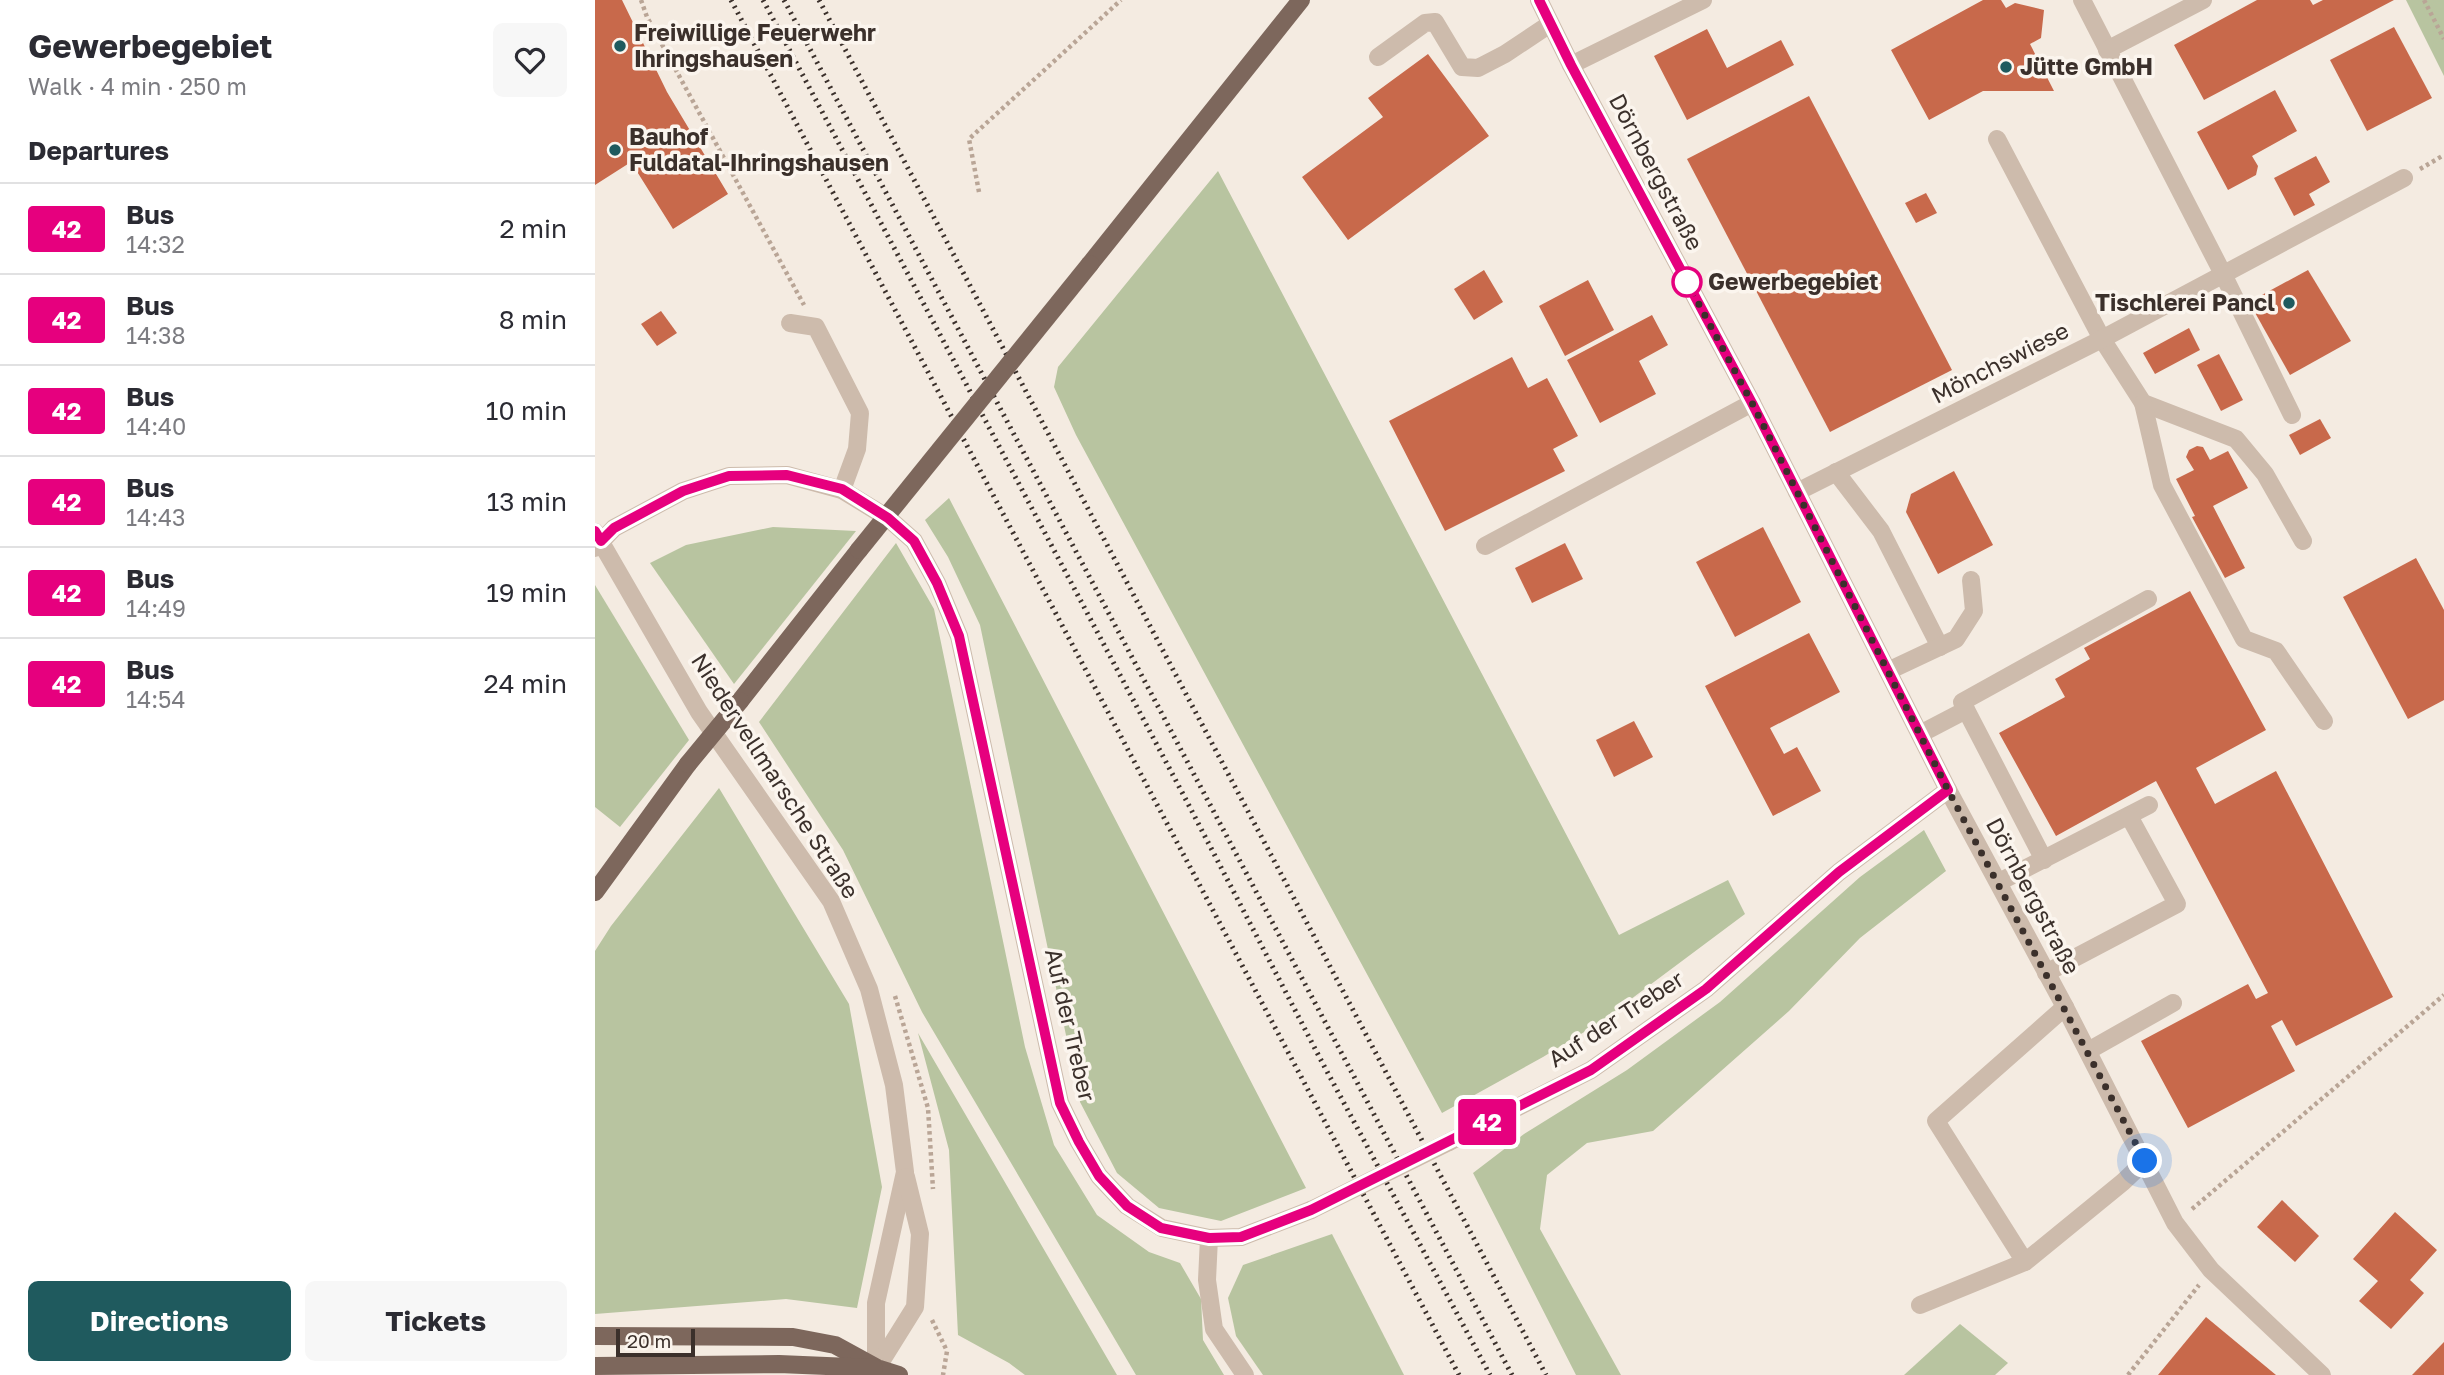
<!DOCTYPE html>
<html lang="en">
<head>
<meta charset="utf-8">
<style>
	:root { --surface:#fff; --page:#f7f7f7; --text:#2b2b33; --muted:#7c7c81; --line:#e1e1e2; --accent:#1f5a5e }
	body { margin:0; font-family:"Golos Text",sans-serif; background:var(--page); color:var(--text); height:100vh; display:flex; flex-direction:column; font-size:26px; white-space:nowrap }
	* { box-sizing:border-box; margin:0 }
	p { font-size:23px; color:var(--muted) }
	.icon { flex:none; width:38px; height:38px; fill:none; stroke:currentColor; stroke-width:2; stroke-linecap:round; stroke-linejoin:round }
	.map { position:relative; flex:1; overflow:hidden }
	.side { display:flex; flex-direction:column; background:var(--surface); width:595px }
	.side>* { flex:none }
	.badge { padding:0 14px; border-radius:5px; font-size:24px; line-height:46px }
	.scale { position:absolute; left:21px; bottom:18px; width:79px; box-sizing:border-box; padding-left:7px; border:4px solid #3b302b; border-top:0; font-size:19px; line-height:24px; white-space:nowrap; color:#3b302b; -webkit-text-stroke:5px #fbf5ee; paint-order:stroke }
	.you { position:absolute; width:35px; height:35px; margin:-18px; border:5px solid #fff; border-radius:50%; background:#1a73e8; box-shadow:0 0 0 10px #1a73e833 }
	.map>.badge { position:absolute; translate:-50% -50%; box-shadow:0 0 0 4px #fff }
	h2 { padding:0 28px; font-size:26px; line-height:63px }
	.round { display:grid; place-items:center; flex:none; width:74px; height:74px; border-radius:10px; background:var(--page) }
	.summary { display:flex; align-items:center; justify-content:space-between; height:119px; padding:0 28px }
	h1 { font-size:33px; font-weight:700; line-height:52px }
	.primary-button { display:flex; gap:14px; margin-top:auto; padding:14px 28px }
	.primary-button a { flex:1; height:80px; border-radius:10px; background:var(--accent); color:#fff; font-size:28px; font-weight:700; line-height:80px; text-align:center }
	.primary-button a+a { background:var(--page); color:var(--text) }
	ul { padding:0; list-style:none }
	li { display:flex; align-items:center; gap:21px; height:91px; padding:0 28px; border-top:2px solid var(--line) }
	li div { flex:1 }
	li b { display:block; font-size:26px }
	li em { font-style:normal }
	li .badge { min-width:77px; font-weight:700; text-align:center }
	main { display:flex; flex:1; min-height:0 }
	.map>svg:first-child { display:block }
</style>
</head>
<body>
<main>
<section class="side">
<div class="summary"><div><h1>Gewerbegebiet</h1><p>Walk · 4 min · 250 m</p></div><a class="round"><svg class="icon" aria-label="heart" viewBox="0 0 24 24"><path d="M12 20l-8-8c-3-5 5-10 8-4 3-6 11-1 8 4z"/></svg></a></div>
<h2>Departures</h2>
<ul>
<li><span class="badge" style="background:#e6007e;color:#fff">42</span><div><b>Bus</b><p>14:32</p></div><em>2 min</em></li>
<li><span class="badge" style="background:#e6007e;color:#fff">42</span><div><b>Bus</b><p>14:38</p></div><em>8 min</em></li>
<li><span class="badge" style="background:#e6007e;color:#fff">42</span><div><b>Bus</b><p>14:40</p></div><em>10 min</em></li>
<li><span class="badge" style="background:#e6007e;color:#fff">42</span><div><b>Bus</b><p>14:43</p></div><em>13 min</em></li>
<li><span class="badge" style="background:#e6007e;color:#fff">42</span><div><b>Bus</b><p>14:49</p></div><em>19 min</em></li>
<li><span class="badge" style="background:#e6007e;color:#fff">42</span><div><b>Bus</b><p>14:54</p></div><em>24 min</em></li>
</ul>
<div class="primary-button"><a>Directions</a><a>Tickets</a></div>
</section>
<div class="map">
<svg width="1849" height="1375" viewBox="0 0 1849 1375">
	<rect width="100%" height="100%" fill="#f4ebe1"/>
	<!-- green -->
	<g fill="#b8c4a0">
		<path d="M1811,0H1849V76Z"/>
		<path d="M623,171L1024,935L1133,880L1150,914L1004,1023L948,1057L847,1113L481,435L459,387L463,367Z"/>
		<path d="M354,498L711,1188L626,1221L564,1208L522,1173L485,1102L385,625L353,557L330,520Z"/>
		<path d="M178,527L261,531L139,684L55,563L91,545Z"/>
		<path d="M301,543L339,609L430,1047L459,1145L502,1215L554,1252L585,1263L606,1299L608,1340L629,1375H541L327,1012L248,850L164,722Z"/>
		<path d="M0,585L94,740L25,827L0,807Z"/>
		<path d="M124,788L254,1004L287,1187L262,1308L191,1299L0,1314V951L16,926Z"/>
		<path d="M1329,830L1351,871L1265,938L1194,1011L1058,1131L992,1143L952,1175L945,1229L1026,1375H981L878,1173L929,1134L1032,1070L1125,1002L1265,877Z"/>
		<path d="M323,1033L522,1375H430L414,1363L363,1335L354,1150Z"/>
		<path d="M737,1234L809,1375H668L641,1336L633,1298L648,1265Z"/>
		<path d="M1365,1324L1413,1363L1400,1375H1309Z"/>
	</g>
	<!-- building -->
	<g fill="#c8694b">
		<path d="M0,0H27L72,92L133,194L78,229L36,162L0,185Z"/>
		<path d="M1388,0H1406L1411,8L1420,3L1449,10L1446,38L1435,44L1459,91H1388L1334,120L1296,50Z"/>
		<path d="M1662,0H1715L1718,5L1728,0H1799L1609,100L1579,45Z"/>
		<path d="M1799,27L1837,98L1772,131L1735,60Z"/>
		<path d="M1112,29L1132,68L1186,40L1199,65L1092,120L1059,56Z"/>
		<path d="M833,54L894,136L753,240L707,177L788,117L773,98Z"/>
		<path d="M1680,90L1702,131L1657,156L1663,166L1661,175L1633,190L1602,132Z"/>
		<path d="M1214,96L1357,370L1235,432L1092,159Z"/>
		<path d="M1721,156L1735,182L1714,194L1720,205L1699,216L1679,178Z"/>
		<path d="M1331,193L1342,213L1321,223L1310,203Z"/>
		<path d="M889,270L908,302L879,320L859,289Z"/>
		<path d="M1713,270L1756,341L1695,375L1654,302Z"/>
		<path d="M993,280L1019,330L970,356L944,306Z"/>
		<path d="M66,311L82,333L62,346L46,324Z"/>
		<path d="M1057,315L1073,345L1044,361L1061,394L1005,423L972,360Z"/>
		<path d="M1594,328L1605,350L1560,374L1548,353Z"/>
		<path d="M1624,354L1648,400L1626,411L1602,365Z"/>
		<path d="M917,357L933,388L952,378L983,436L958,449L970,471L850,531L794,421Z"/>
		<path d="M1725,419L1736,438L1705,455L1694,435Z"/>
		<path d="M1602,446L1608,447L1615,460L1633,451L1653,488L1618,506L1650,568L1630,578L1597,517L1600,516L1581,479L1599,470L1591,457L1594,450Z"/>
		<path d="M1359,471L1398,545L1343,574L1311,512L1316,494Z"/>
		<path d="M1168,527L1206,602L1140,637L1101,562Z"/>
		<path d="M970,543L988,579L937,603L920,568Z"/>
		<path d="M1821,558L1849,610V700L1813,719L1748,597Z"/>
		<path d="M1595,591L1671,730L1601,768L1620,804L1681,771L1798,997L1701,1046L1687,1020L1676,1026L1700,1071L1593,1128L1546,1041L1653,984L1661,999L1673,993L1561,781L1461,836L1404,733L1470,697L1460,679L1495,659L1489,648Z"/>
		<path d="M1214,633L1245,692L1175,728L1189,754L1202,747L1226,791L1178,816L1110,686Z"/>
		<path d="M1039,721L1058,757L1019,777L1001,740Z"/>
		<path d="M1687,1200L1724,1236L1700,1262L1662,1227Z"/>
		<path d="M1800,1212L1842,1250L1815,1280L1829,1293L1796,1329L1764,1301L1783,1281L1758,1259Z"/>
		<path d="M1611,1317L1681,1375H1563Z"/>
		<path d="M1849,1342V1375H1817Z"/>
	</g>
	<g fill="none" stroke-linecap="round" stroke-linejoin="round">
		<!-- path -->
		<g stroke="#b9a596" stroke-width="4.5" stroke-dasharray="3.5 3.5" stroke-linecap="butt">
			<path d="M46,0L52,17L209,305"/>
			<path d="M1829,0L1849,39"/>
			<path d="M1825,169L1849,155"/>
			<path d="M384,192L374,139L526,0"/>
			<path d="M300,996L333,1108L338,1189"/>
			<path d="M1597,1209L1849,995"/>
			<path d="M337,1320L352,1351L348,1375"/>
			<path d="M1533,1375L1604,1285"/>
		</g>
		<!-- minor -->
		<g stroke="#cdbbac" stroke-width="18">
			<path d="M944,0L976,65L1157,403L1353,790L1470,1007L1580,1223L1616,1270L1727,1375"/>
			<path d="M1487,0L1628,274L1697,415"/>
			<path d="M1512,50L1608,0"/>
			<path d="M783,57L830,23L840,22L867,67L883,68L910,54L955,24"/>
			<path d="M976,65L1108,0"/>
			<path d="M1402,139L1507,339L1548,403L1641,439L1670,474L1708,541"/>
			<path d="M195,323L221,327L265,413L262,449L247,490"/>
			<path d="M1548,403L1567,485L1649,639L1681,651L1729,721"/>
			<path d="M1241,472L1286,531L1345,647"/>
			<path d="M1202,492L1507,339L1809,178"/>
			<path d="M0,532L104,712L236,901L274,989L299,1085L310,1172L281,1303V1375"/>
			<path d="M890,546L1157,403"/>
			<path d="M0,548L19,528L88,491L134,476L192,475L247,490L293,518L319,541L342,583L364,636L465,1103L484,1142L504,1176L532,1206L567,1228L614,1238L646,1237L716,1210"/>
			<path d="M1293,671L1361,639L1379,611L1376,580"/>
			<path d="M1325,734L1371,710"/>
			<path d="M1449,860L1367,702L1553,599"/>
			<path d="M1404,882L1554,805"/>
			<path d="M1451,973L1582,904L1534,816"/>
			<path d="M1493,1051L1578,1003"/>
			<path d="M854,1142L996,1070L1111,989L1244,872L1353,790"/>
			<path d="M614,1238L612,1280L619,1329L650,1375"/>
			<path d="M1430,1262L1341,1121L1470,1007"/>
			<path d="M1325,1305L1430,1262L1528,1182L1550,1161"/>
			<path d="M282,1368L320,1307L325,1234L311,1177"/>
		</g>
		<!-- major -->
		<g stroke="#7d675c" stroke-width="18">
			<path d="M495,264L706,0"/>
			<path d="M145,701L264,550"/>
			<path d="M0,892L93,764"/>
			<path d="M0,1336L198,1337L240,1345L282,1368L304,1375"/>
			<path d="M0,1366L184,1364L279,1368"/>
		</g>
		<!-- rail -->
		<g stroke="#3b302b" stroke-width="5" stroke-dasharray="2 5" stroke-linecap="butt">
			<path d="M136,0L864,1375"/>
			<path d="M168,0L589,796L728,1064L895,1375"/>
			<path d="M189,0L917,1375"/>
			<path d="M224,0L951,1375"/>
		</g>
		<!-- minor-bridge -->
		<path stroke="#cdbbac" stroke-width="18" d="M716,1210L854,1142"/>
		<!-- major-bridge -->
		<g stroke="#7d675c" stroke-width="18">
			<path d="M264,550L495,264"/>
			<path d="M93,764L145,701"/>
		</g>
	</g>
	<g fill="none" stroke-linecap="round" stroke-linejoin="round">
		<defs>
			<path id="line" d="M0,531L6,541L19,528L88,491L134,476L192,475L247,489L293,518L319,541L342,583L364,636L465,1103L484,1142L504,1176L532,1206L566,1228L614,1238L646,1237L716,1210L996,1070L1111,989L1244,872L1353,790L1157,403L976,65L944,0"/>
		</defs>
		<!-- line casing -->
		<use href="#line" stroke="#fff" stroke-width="16"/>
		<!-- line -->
		<use href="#line" stroke="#e6007e" stroke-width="10"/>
		<!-- walk -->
		<path stroke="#3b302b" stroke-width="7" stroke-dasharray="0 12.6" d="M1092,282L1157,403L1353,790L1550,1161"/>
	</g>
	<!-- markers -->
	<g fill="#1f5a5e" stroke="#fbf5ee" stroke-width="2.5">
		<circle cx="25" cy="46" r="7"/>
		<circle cx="1411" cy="67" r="7"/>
		<circle cx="20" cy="150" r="7"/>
		<circle cx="1694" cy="303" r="7"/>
	</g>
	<circle fill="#fff" stroke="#e6007e" stroke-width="3.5" cx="1092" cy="282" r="14"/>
	<g text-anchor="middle" stroke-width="7" stroke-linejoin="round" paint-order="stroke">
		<!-- poi labels -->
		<g font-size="23" font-weight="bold" fill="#3b302b" stroke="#fbf5ee" text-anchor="start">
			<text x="39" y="41">Freiwillige Feuerwehr<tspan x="39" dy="26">Ihringshausen</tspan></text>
			<text x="1425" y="75">Jütte GmbH</text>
			<text x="34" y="145">Bauhof<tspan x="34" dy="26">Fuldatal-Ihringshausen</tspan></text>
			<text x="1680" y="311" text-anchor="end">Tischlerei Pancl</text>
		</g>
		<!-- street labels -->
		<g font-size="23" fill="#3b302b" stroke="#fbf5ee">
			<text transform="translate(1061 172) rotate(62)" y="8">Dörnbergstraße</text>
			<text transform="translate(1405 363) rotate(-27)" y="8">Mönchswiese</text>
			<text transform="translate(180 776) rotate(57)" y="8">Niedervellmarsche Straße</text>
			<text transform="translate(1438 896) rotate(62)" y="8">Dörnbergstraße</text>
			<text transform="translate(1021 1019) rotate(-33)" y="8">Auf der Treber</text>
			<text transform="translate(475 1025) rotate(77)" y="8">Auf der Treber</text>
		</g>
		<!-- stop labels -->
		<g font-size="23" font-weight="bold" fill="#3b302b" stroke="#fbf5ee" text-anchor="start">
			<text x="1113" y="290">Gewerbegebiet</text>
		</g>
	</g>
</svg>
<div class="scale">20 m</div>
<div class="you" style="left:1550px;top:1161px"></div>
<b class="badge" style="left:892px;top:1122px;background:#e6007e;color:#fff">42</b>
</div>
</main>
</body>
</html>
